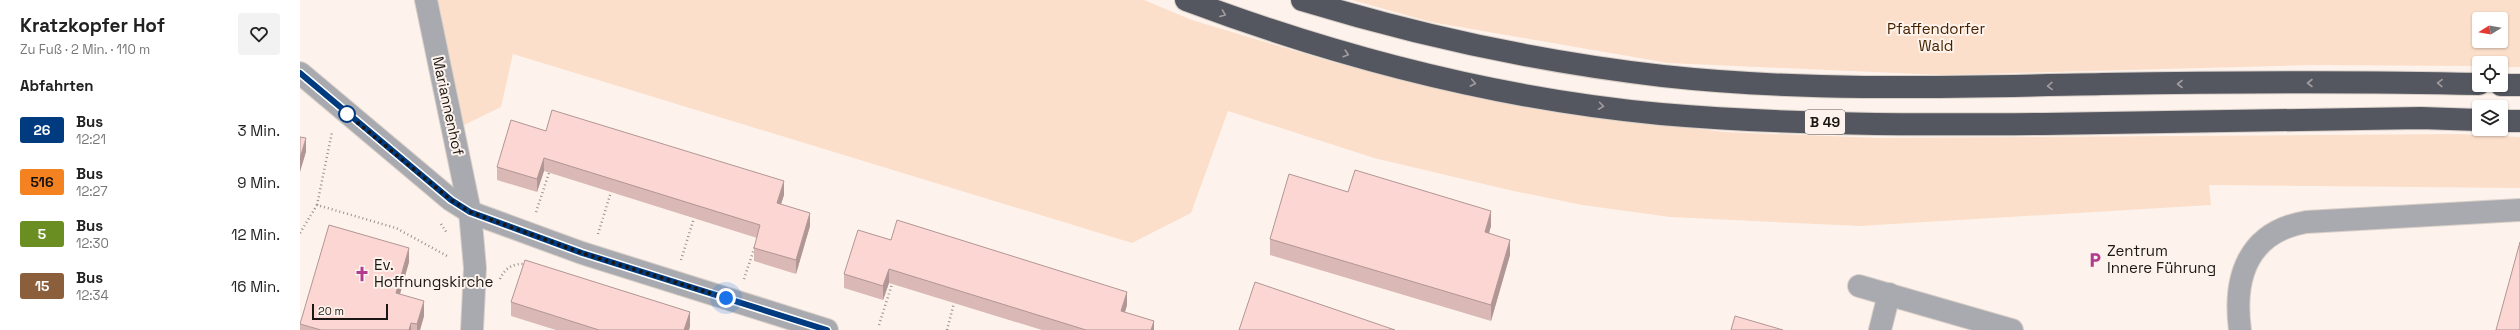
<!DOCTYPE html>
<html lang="de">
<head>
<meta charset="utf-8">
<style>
	:root { --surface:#fff; --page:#f2f2f2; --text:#222; --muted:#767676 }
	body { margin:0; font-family:"Space Grotesk",sans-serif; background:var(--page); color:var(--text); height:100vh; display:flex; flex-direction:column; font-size:15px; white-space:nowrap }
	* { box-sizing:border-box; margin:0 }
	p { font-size:13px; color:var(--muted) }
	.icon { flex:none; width:22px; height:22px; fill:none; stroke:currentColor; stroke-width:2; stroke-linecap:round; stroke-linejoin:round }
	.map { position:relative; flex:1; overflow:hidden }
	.drawer { display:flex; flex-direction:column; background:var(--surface); width:300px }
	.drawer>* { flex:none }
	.badge { padding:0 8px; border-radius:3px; font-size:14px; line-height:26px }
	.needle { width:26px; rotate:259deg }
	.fabs { position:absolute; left:2172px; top:12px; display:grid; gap:8px }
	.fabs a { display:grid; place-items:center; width:36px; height:36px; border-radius:4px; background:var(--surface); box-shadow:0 1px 3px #0004; font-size:20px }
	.scale { position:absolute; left:12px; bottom:10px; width:76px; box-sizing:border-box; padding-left:4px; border:2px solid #191613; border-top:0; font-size:11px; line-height:14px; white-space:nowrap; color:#191613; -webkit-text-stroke:3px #fef3ec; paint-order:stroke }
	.you { position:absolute; width:20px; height:20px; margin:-10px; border:3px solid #fff; border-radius:50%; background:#1a73e8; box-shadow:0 0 0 6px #1a73e833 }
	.map>.badge { position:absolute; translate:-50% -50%; box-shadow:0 0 0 2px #fff }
	h2 { padding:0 20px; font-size:15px; line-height:36px }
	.round { display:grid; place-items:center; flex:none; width:42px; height:42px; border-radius:4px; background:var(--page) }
	.head { display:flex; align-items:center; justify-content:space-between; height:68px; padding:0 20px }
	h1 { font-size:19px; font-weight:700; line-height:30px }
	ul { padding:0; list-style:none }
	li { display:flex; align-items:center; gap:12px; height:52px; padding:0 20px }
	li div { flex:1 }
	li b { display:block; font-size:15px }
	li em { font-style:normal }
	li .badge { min-width:44px; font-weight:700; text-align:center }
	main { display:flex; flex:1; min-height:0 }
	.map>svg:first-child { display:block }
</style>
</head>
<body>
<main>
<section class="drawer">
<div class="head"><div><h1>Kratzkopfer Hof</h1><p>Zu Fuß · 2 Min. · 110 m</p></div><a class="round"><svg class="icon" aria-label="heart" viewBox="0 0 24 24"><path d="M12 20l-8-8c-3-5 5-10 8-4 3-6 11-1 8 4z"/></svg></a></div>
<h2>Abfahrten</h2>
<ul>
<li><span class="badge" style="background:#003b80;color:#fff">26</span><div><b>Bus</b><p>12:21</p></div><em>3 Min.</em></li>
<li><span class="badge" style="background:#f58220;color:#111">516</span><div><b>Bus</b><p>12:27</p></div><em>9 Min.</em></li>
<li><span class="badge" style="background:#6b8e23;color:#fff">5</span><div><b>Bus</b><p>12:30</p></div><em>12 Min.</em></li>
<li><span class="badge" style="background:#8b5e3c;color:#fff">15</span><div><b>Bus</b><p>12:34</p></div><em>16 Min.</em></li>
</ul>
</section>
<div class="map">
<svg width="2220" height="330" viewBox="0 0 2220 330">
	<rect width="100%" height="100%" fill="#fef3ec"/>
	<!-- green -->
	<g fill="#fbdfca" fill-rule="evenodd">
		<path d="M137,0H844L892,20L1036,63L1208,104L1423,132L1579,138L2160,134L2220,137V188L1909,185L1911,205L1559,226L1370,217L1282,205L1209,190L1074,158L928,111L891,213L832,243L213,54L201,107L160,127Z"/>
		<path d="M1052,0H2220V67H2201V63H2179V66L2012,65L1642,75L1368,63L1131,22ZM2179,19H2201V41H2179Z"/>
	</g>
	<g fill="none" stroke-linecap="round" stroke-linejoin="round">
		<defs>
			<g id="minor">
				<path d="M126,0L170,212L175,268L172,330"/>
				<path d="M0,73L151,200L170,212L282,253L527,330"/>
				<path d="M1559,286L1712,330"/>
				<path d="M1580,330L1589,294"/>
				<path d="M1940,330C1933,277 1948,232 2006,222L2220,210"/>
			</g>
			<g id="highway">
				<path d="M886,0C1038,57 1199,99 1361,114C1489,125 1617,125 1744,124C1870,122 1996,120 2121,118L2179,120"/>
				<path d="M1002,0C1120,36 1240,62 1363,76C1509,92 1657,87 1803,84C1928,82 2054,81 2179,84"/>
				<path d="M2201,85H2220"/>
				<path d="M2201,121H2220"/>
			</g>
		</defs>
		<!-- minor casing -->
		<use href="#minor" stroke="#d9d0c9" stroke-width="24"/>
		<!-- highway casing -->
		<use href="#highway" stroke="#d9d0c9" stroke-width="24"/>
		<!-- path -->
		<g stroke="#99918c" stroke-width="2.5" stroke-dasharray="1 3" stroke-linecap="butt">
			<path d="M17,205L32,132"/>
			<path d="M236,212L249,173"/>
			<path d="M141,224L147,233"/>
			<path d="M0,233L17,205L96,228L149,257"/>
			<path d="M298,234L311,192"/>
			<path d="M381,260L394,218"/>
			<path d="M200,279C205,268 213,263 226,264"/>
			<path d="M444,279L455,246"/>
			<path d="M579,325L592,284"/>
			<path d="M647,330L654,303"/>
		</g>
		<!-- minor -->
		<use href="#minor" stroke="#a9aaaf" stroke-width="22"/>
		<!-- highway -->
		<use href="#highway" stroke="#555760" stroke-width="22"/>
	</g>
	<!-- wall -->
	<g fill="#d9b8b5">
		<path d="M246,131L484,195L481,204L510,226L496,274L454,261V248L457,238L244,171L237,192L197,180V167Z"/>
		<path d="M1048,192L1191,226L1189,233L1210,255L1191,321L970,255V239Z"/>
		<path d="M591,240L827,305L825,312L854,330H742L589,283L583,300L544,288V274Z"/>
		<path d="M109,262L100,294L124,316L120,330H0V324Z"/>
		<path d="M211,302L390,326L389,330H256L211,316Z"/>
	</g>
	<!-- shaded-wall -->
	<g fill="#b09694">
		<path d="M6,138V152L0,172V158Z"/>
		<path d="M244,158V171L237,192V179Z"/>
		<path d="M484,181V195L477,216V203Z"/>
		<path d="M1191,211V226L1185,247V232Z"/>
		<path d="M510,213V226L496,274V260Z"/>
		<path d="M1210,240V255L1191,321V305Z"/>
		<path d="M109,248V262L96,308V293Z"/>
		<path d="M589,269V283L583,300V286Z"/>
		<path d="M827,292V305L821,325V311Z"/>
		<path d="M124,301V316L120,330H117V324Z"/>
		<path d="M390,312V326L389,330H384Z"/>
		<path d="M854,321V330H851Z"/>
		<path d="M111,323V330H109Z"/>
	</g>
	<!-- building -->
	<g fill="#fcd6d3" stroke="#b09694">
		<path d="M252,110L484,181L477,203L510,213L496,260L454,248L460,225L244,158L237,179L197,167L211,120L246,131Z"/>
		<path d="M0,137L6,138L0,158Z"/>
		<path d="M1055,170L1191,211L1185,232L1210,240L1191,305L970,239L989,174L1048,192Z"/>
		<path d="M597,220L827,292L821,311L854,321L851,330H786L589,269L583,286L544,274L558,230L591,240Z"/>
		<path d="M29,225L109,248L96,293L124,301L117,324L111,323L109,330H21L0,324Z"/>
		<path d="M2220,242V330H2196Z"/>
		<path d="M225,260L390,312L384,330H299L211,302Z"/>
		<path d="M955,282L1095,330H939Z"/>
		<path d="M1435,316L1483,330H1431Z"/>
	</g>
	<!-- one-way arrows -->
	<defs><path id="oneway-chevron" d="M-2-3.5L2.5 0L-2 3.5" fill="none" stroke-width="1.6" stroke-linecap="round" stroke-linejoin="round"/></defs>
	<g stroke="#a19d9f">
		<use href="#oneway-chevron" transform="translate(923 14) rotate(21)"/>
		<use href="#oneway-chevron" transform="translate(1046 54) rotate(17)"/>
		<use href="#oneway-chevron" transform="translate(1173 83) rotate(11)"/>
		<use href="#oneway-chevron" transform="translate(2010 83) rotate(180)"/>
		<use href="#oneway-chevron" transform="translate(2140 83) rotate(-179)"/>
		<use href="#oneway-chevron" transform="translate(1880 84) rotate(180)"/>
		<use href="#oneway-chevron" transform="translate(1750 86) rotate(179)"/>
		<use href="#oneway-chevron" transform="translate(1301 106) rotate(8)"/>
	</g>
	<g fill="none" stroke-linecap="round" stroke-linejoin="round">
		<defs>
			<path id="line" d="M0,73L151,200L170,212L282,253L527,330"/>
		</defs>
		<!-- line casing -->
		<use href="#line" stroke="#fff" stroke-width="9"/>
		<!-- line -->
		<use href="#line" stroke="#003b80" stroke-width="6"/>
		<!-- walk -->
		<path stroke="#191613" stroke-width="4" stroke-dasharray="0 7.2" d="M47,114L151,200L170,212L282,253L426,298"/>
	</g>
	<!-- icons -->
	<defs>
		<symbol id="parking-bare" viewBox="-9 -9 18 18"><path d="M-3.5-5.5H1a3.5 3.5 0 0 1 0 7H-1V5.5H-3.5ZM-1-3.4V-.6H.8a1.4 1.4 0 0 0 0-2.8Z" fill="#b23a8f" stroke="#fef3ec" stroke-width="2.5" paint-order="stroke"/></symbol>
		<symbol id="church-bare" viewBox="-9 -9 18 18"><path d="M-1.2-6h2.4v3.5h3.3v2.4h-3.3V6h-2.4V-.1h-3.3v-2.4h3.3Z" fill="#b23a8f" stroke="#fef3ec" stroke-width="2.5" paint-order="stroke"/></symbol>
	</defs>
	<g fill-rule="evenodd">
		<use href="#parking-bare" x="1784" y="249" width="22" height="22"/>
		<use href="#church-bare" x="51" y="263" width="22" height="22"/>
	</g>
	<!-- markers -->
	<circle fill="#fff" stroke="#003b80" stroke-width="2" cx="47" cy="114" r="8"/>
	<g text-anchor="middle" stroke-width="4" stroke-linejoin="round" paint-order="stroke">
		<!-- shield labels -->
		<rect fill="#fef3ec" stroke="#5e5854" stroke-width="1" x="1505" y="110" width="40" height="24" rx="3"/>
		<g font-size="14" font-weight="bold" fill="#191613">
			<text x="1525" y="127">B 49</text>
		</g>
		<!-- park labels -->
		<g font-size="15" fill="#462200" stroke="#fef3ec">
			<text x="1636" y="34">Pfaffendorfer<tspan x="1636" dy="17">Wald</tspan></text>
		</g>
		<!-- street labels -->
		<g font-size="15" fill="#191613" stroke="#fef3ec">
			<text transform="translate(148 106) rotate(78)" y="5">Mariannenhof</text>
		</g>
		<!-- poi labels -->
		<g font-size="15" fill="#191613" stroke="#fef3ec" text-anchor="start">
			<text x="1807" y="256">Zentrum<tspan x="1807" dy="17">Innere Führung</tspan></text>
			<text x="74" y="270">Ev.<tspan x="74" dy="17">Hoffnungskirche</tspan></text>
		</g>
	</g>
</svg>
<div class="fabs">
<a><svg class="needle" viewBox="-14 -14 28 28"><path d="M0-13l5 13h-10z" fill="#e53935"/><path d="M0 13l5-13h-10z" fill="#767676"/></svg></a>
<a><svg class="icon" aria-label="locate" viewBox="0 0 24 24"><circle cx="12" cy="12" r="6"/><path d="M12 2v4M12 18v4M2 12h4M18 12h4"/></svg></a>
<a><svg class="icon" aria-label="layers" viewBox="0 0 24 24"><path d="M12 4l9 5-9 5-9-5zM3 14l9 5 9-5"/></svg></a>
</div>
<div class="scale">20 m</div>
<div class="you" style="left:426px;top:298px"></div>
</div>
</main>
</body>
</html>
